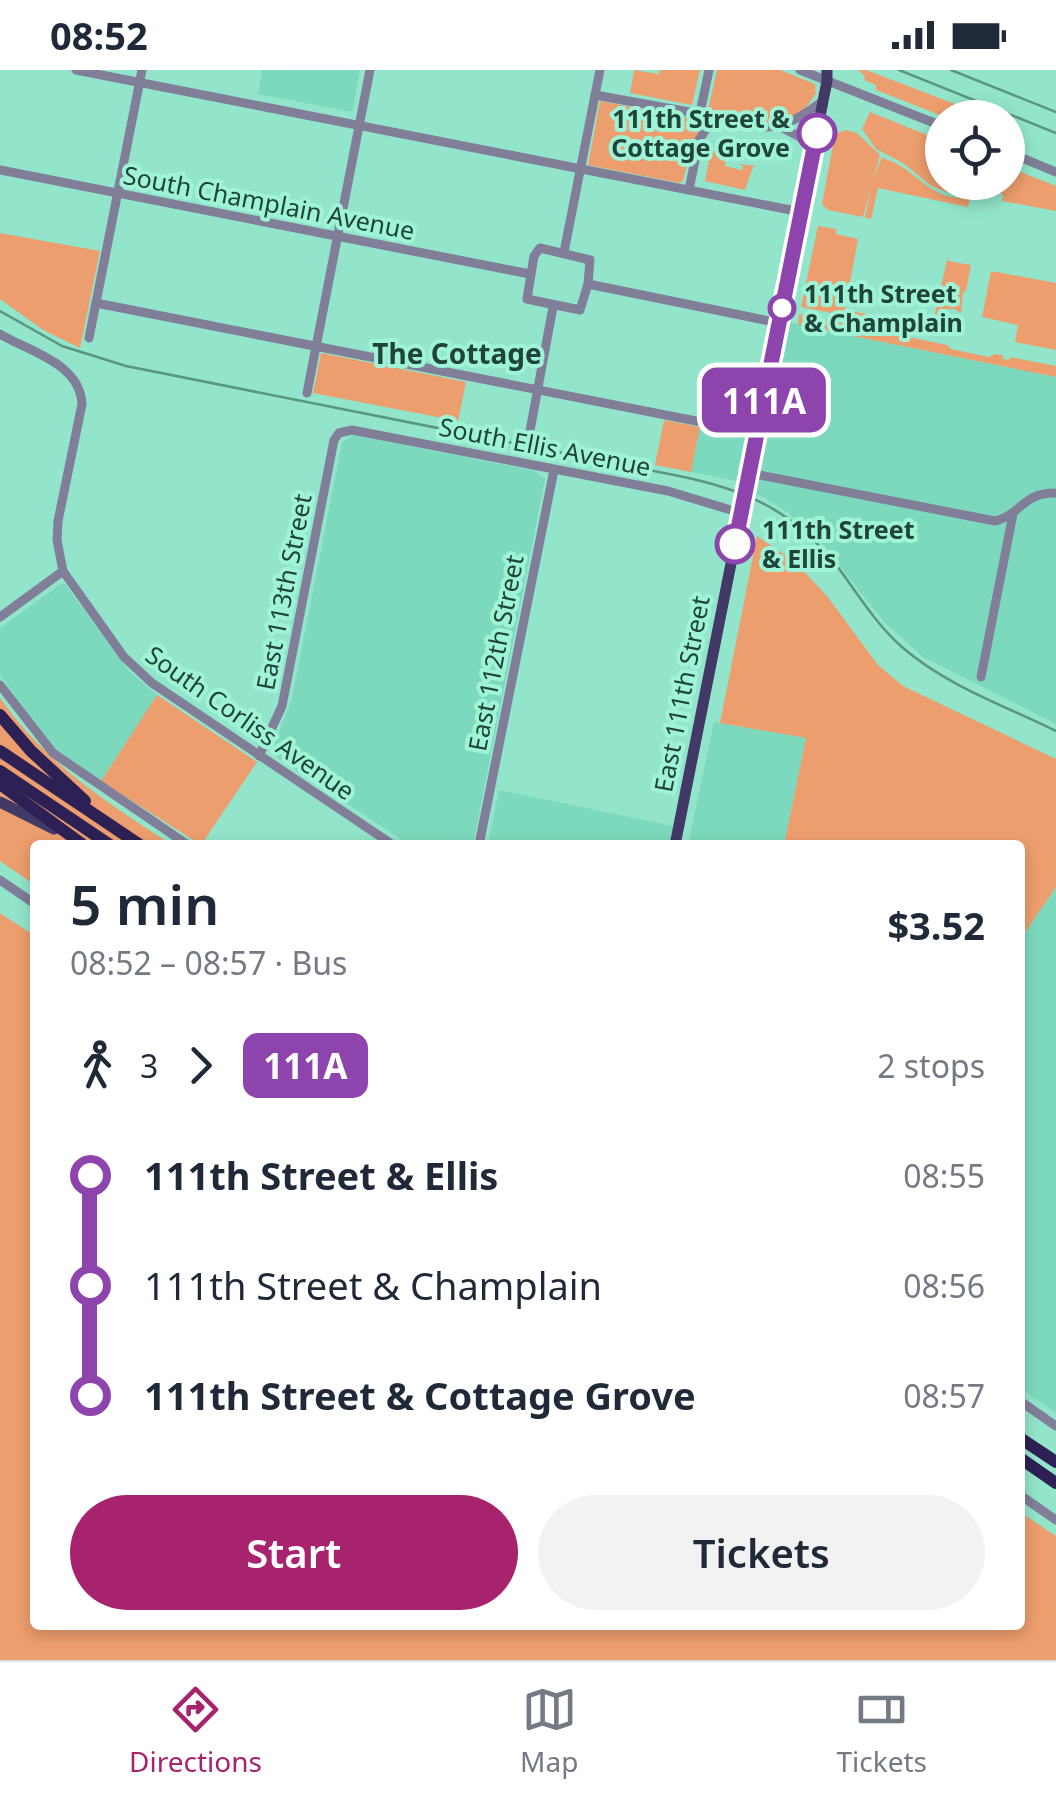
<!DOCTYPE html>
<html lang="en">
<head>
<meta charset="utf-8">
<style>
	:root { --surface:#fff; --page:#f2f2f3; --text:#1f2937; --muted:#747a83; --line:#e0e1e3; --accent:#a8236e }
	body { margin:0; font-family:"Noto Sans",sans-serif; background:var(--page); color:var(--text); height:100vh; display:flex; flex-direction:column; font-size:38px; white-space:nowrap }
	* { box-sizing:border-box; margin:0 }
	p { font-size:32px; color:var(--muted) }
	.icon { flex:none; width:55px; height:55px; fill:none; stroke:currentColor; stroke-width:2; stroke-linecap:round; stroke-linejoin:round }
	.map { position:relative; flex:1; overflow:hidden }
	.drawer { position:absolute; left:30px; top:770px; width:995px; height:790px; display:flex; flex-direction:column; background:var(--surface); border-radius:10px; box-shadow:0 5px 15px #0003 }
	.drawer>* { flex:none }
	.badge { padding:0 20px; border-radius:15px; font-size:35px; line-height:65px }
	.tools { position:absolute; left:925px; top:30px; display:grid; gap:20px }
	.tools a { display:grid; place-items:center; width:100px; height:100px; border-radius:50%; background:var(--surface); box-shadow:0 5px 15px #0003; font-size:50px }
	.map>.badge { position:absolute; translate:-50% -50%; box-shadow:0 0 0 5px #fff }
	.legs { display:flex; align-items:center; gap:15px; height:110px; padding:0 40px; font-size:32px }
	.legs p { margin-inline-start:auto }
	.overview { display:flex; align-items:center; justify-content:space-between; height:170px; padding:0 40px }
	h1 { font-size:55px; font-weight:600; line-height:75px }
	.action { display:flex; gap:20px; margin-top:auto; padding:20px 40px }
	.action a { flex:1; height:115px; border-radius:60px; background:var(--accent); color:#fff; font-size:40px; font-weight:600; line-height:115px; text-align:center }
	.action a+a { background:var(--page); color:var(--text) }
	ul { padding:0 40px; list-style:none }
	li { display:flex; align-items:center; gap:35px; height:110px; font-size:38px }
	li i { display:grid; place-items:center; width:15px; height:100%; margin:0 12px; background:currentColor }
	li i::after { content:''; width:25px; height:25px; margin:-12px; border:8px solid; border-radius:50%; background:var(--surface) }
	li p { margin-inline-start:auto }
	li:first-child i { background:linear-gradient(#0000 50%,currentColor 0) }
	li:last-child i { background:linear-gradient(currentColor 50%,#0000 0) }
	.status { display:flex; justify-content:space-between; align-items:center; height:70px; padding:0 50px; background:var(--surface); direction:ltr }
	.status svg { height:28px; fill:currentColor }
	.menu { display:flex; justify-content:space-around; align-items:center; height:140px; border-top:2px solid var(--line); background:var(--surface); font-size:28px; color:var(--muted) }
	.menu a { display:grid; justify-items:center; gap:5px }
	.menu .selected { color:var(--accent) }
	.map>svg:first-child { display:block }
</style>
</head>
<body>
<div class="status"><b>08:52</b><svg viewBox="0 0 49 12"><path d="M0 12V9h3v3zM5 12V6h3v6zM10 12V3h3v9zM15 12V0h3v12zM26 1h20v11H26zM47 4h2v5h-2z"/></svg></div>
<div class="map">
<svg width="1056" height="1590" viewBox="0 0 1056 1590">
	<rect width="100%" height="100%" fill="#92e5ca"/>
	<!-- built -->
	<g fill="#7dd9bd">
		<path d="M262,0H360L352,42L258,24Z"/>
		<path d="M785,252L1056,307V654L923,587L884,552L819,470L787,442L754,422Z"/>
		<path d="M701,351L752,361L742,412L691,402Z"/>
		<path d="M353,365L535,401L545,409L473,775H410L273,685V677L292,628L342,373Z"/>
		<path d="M61,514H65L129,601L157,625L101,711L50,675L0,605V558Z"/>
		<path d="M714,652L806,668L784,775H688Z"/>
		<path d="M499,720L673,756L669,775H488Z"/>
		<path d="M1056,817V1343L1020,1318V870Z"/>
	</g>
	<!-- green -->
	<g fill="#ed9e6e">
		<path d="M634,0L659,4L660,0H700L692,35L630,23Z"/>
		<path d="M717,0H780L815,14L816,23C766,105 708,0 683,111L680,113L588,95L600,31L695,49L709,36Z"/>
		<path d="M858,0H866L989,47H945L876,20V15L864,10L865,6Z"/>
		<path d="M870,42L942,71V112H1008V97L1056,116V141L1002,131L1003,124L989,121L987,128L946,122L930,115L903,93L876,79L862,59Z"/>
		<path d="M846,60L857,63L880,85L863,147L828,140L822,134L835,64Z"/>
		<path d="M711,80L726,83L725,96L742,100L743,96L738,94L757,96L753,97L745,120L705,111Z"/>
		<path d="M882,87C888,91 894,91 902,97C927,113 935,130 970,128L968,137L878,118L871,149L865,148L872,112Z"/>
		<path d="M818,156L836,159V164L858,169L845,240L932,256L948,186V191L971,195L966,221L963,222L961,243L954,239H939L935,258L928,262L801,237Z"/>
		<path d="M0,163L100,181L80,278L43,260L0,229Z"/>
		<path d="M991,201L1056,213V280L1015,272L1018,255L982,247Z"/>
		<path d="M799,244L947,275L951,279L989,287L995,284L1003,285V289L1009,290L1010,287L1056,296V307L798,255Z"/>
		<path d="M321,283L466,312L458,351L313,323Z"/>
		<path d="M717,299L753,306L744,349L709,341Z"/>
		<path d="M664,350L700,357L691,402L655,395Z"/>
		<path d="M757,466L794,491L827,526L878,595L903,616L1056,689V817L1020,870V775H784L806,668L720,653Z"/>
		<path d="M157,625L257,692L201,775L101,711Z"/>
		<path d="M0,628C48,696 104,730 172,775H35V815L0,791Z"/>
		<path d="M0,843L35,866V1555H1020V1442L1056,1466V1590H0Z"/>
	</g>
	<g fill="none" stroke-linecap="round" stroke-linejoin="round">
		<!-- minor -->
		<g stroke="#817e99" stroke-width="9">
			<path d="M76,0L801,142"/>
			<path d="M800,0L942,56"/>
			<path d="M595,25L695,43L701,38L709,0"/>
			<path d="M779,56L800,67L813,81"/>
			<path d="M1008,82L1056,102"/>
			<path d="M0,100L530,204"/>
			<path d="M689,120L699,70L710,53C731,42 744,57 765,57C787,58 806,43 823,31"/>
			<path d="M540,178L590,190L588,214L580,240L527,229L534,186Z"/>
			<path d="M564,182L600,0"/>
			<path d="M588,214L779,253"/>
			<path d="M96,233L757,363"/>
			<path d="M0,264C30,282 80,293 82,334L58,451L57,470L63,501L124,587L152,613L393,775"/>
			<path d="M89,268L142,0"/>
			<path d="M307,323L370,0"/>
			<path d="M529,366L553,237"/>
			<path d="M749,403L995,451C1021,445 1023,422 1056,423"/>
			<path d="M0,547L63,501"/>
			<path d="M981,607L1013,444"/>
			<path d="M0,615L53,683L188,775"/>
			<path d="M259,686L282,636L334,370L339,363L352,360L668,421L741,443"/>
			<path d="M479,775L554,400"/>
			<path d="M0,810L35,834"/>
			<path d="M1020,1331L1056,1356"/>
			<path d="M1020,1425L1056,1450"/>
		</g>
		<!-- major -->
		<g stroke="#423967" stroke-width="11">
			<path d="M0,732L54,759"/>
			<path d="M675,775L827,11V0"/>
		</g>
		<!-- highway -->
		<g stroke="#2d2054" stroke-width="12">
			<path d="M0,645L31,681L85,731"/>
			<path d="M0,681L140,775"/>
			<path d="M0,701L110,775"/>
			<path d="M0,714L82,774"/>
			<path d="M1020,1368L1056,1392"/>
			<path d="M1020,1388L1056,1413"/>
		</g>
		<!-- rail -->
		<g stroke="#5a9582" stroke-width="2.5">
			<path d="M899,0L1056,63"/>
			<path d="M951,0L1056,42"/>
			<path d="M0,241L62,276L126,296L679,406C748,420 796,442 840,500C859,526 877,555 902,577C945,615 1005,636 1056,661"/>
		</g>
	</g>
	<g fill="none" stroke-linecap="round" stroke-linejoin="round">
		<defs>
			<path id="line-1" d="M735,474L817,63"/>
		</defs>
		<!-- line-1 casing -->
		<use href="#line-1" stroke="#fff" stroke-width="22"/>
		<!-- line-1 -->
		<use href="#line-1" stroke="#8e44ad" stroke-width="15"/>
	</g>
	<!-- markers -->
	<g fill="#fff" stroke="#8e44ad" stroke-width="5">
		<circle cx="817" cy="63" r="18"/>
		<circle cx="782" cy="238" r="12"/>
		<circle cx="735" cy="474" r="18"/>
	</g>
	<g text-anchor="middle" stroke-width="8" stroke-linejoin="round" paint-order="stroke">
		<!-- stop labels -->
		<g font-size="25" font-weight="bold" fill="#21443a" stroke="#9ff3d7" text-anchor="start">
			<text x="790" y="58" text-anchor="end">111th Street &amp;<tspan x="790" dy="29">Cottage Grove</tspan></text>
			<text x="804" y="233">111th Street<tspan x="804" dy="29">&amp; Champlain</tspan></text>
			<text x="762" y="469">111th Street<tspan x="762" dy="29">&amp; Ellis</tspan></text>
		</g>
		<!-- street labels -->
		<g font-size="25" fill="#21443a" stroke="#9ff3d7">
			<text transform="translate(269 133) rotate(11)" y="9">South Champlain Avenue</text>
			<text transform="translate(545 377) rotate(11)" y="9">South Ellis Avenue</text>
			<text transform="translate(284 522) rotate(-79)" y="9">East 113th Street</text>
			<text transform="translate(496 583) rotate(-79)" y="9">East 112th Street</text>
			<text transform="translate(682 624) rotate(-79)" y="9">East 111th Street</text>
			<text transform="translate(250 653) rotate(35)" y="9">South Corliss Avenue</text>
		</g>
		<!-- neighbourhood labels -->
		<g font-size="28" font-weight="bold" fill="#21443a" stroke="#9ff3d7">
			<text x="457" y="294">The Cottage</text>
		</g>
	</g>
</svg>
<div class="tools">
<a><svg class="icon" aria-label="locate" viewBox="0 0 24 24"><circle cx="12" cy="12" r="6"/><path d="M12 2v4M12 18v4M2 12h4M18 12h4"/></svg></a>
</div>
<b class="badge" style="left:764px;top:330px;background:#8e44ad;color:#fff">111A</b>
<section class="drawer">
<div class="overview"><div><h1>5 min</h1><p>08:52 – 08:57 · Bus</p></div><b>$3.52</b></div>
<div class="legs"><svg class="icon" aria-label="walk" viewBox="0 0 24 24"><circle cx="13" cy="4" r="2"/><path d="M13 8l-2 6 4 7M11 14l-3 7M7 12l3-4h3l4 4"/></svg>3<svg class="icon" aria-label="forward" viewBox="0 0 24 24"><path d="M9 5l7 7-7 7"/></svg><b class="badge" style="background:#8e44ad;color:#fff">111A</b><p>2 stops</p></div>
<ul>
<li><i style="color:#8e44ad"></i><b>111th Street &amp; Ellis</b><p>08:55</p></li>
<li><i style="color:#8e44ad"></i><span>111th Street &amp; Champlain</span><p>08:56</p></li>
<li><i style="color:#8e44ad"></i><b>111th Street &amp; Cottage Grove</b><p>08:57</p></li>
</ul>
<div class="action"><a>Start</a><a>Tickets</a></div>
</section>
</div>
<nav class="menu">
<a class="selected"><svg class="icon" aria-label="directions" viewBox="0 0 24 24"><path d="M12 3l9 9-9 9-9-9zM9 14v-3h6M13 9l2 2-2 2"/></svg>Directions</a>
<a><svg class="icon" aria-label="map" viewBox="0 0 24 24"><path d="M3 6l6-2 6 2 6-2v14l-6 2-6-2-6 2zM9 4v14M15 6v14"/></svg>Map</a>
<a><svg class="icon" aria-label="tickets" viewBox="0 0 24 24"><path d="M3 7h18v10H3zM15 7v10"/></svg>Tickets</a>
</nav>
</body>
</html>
